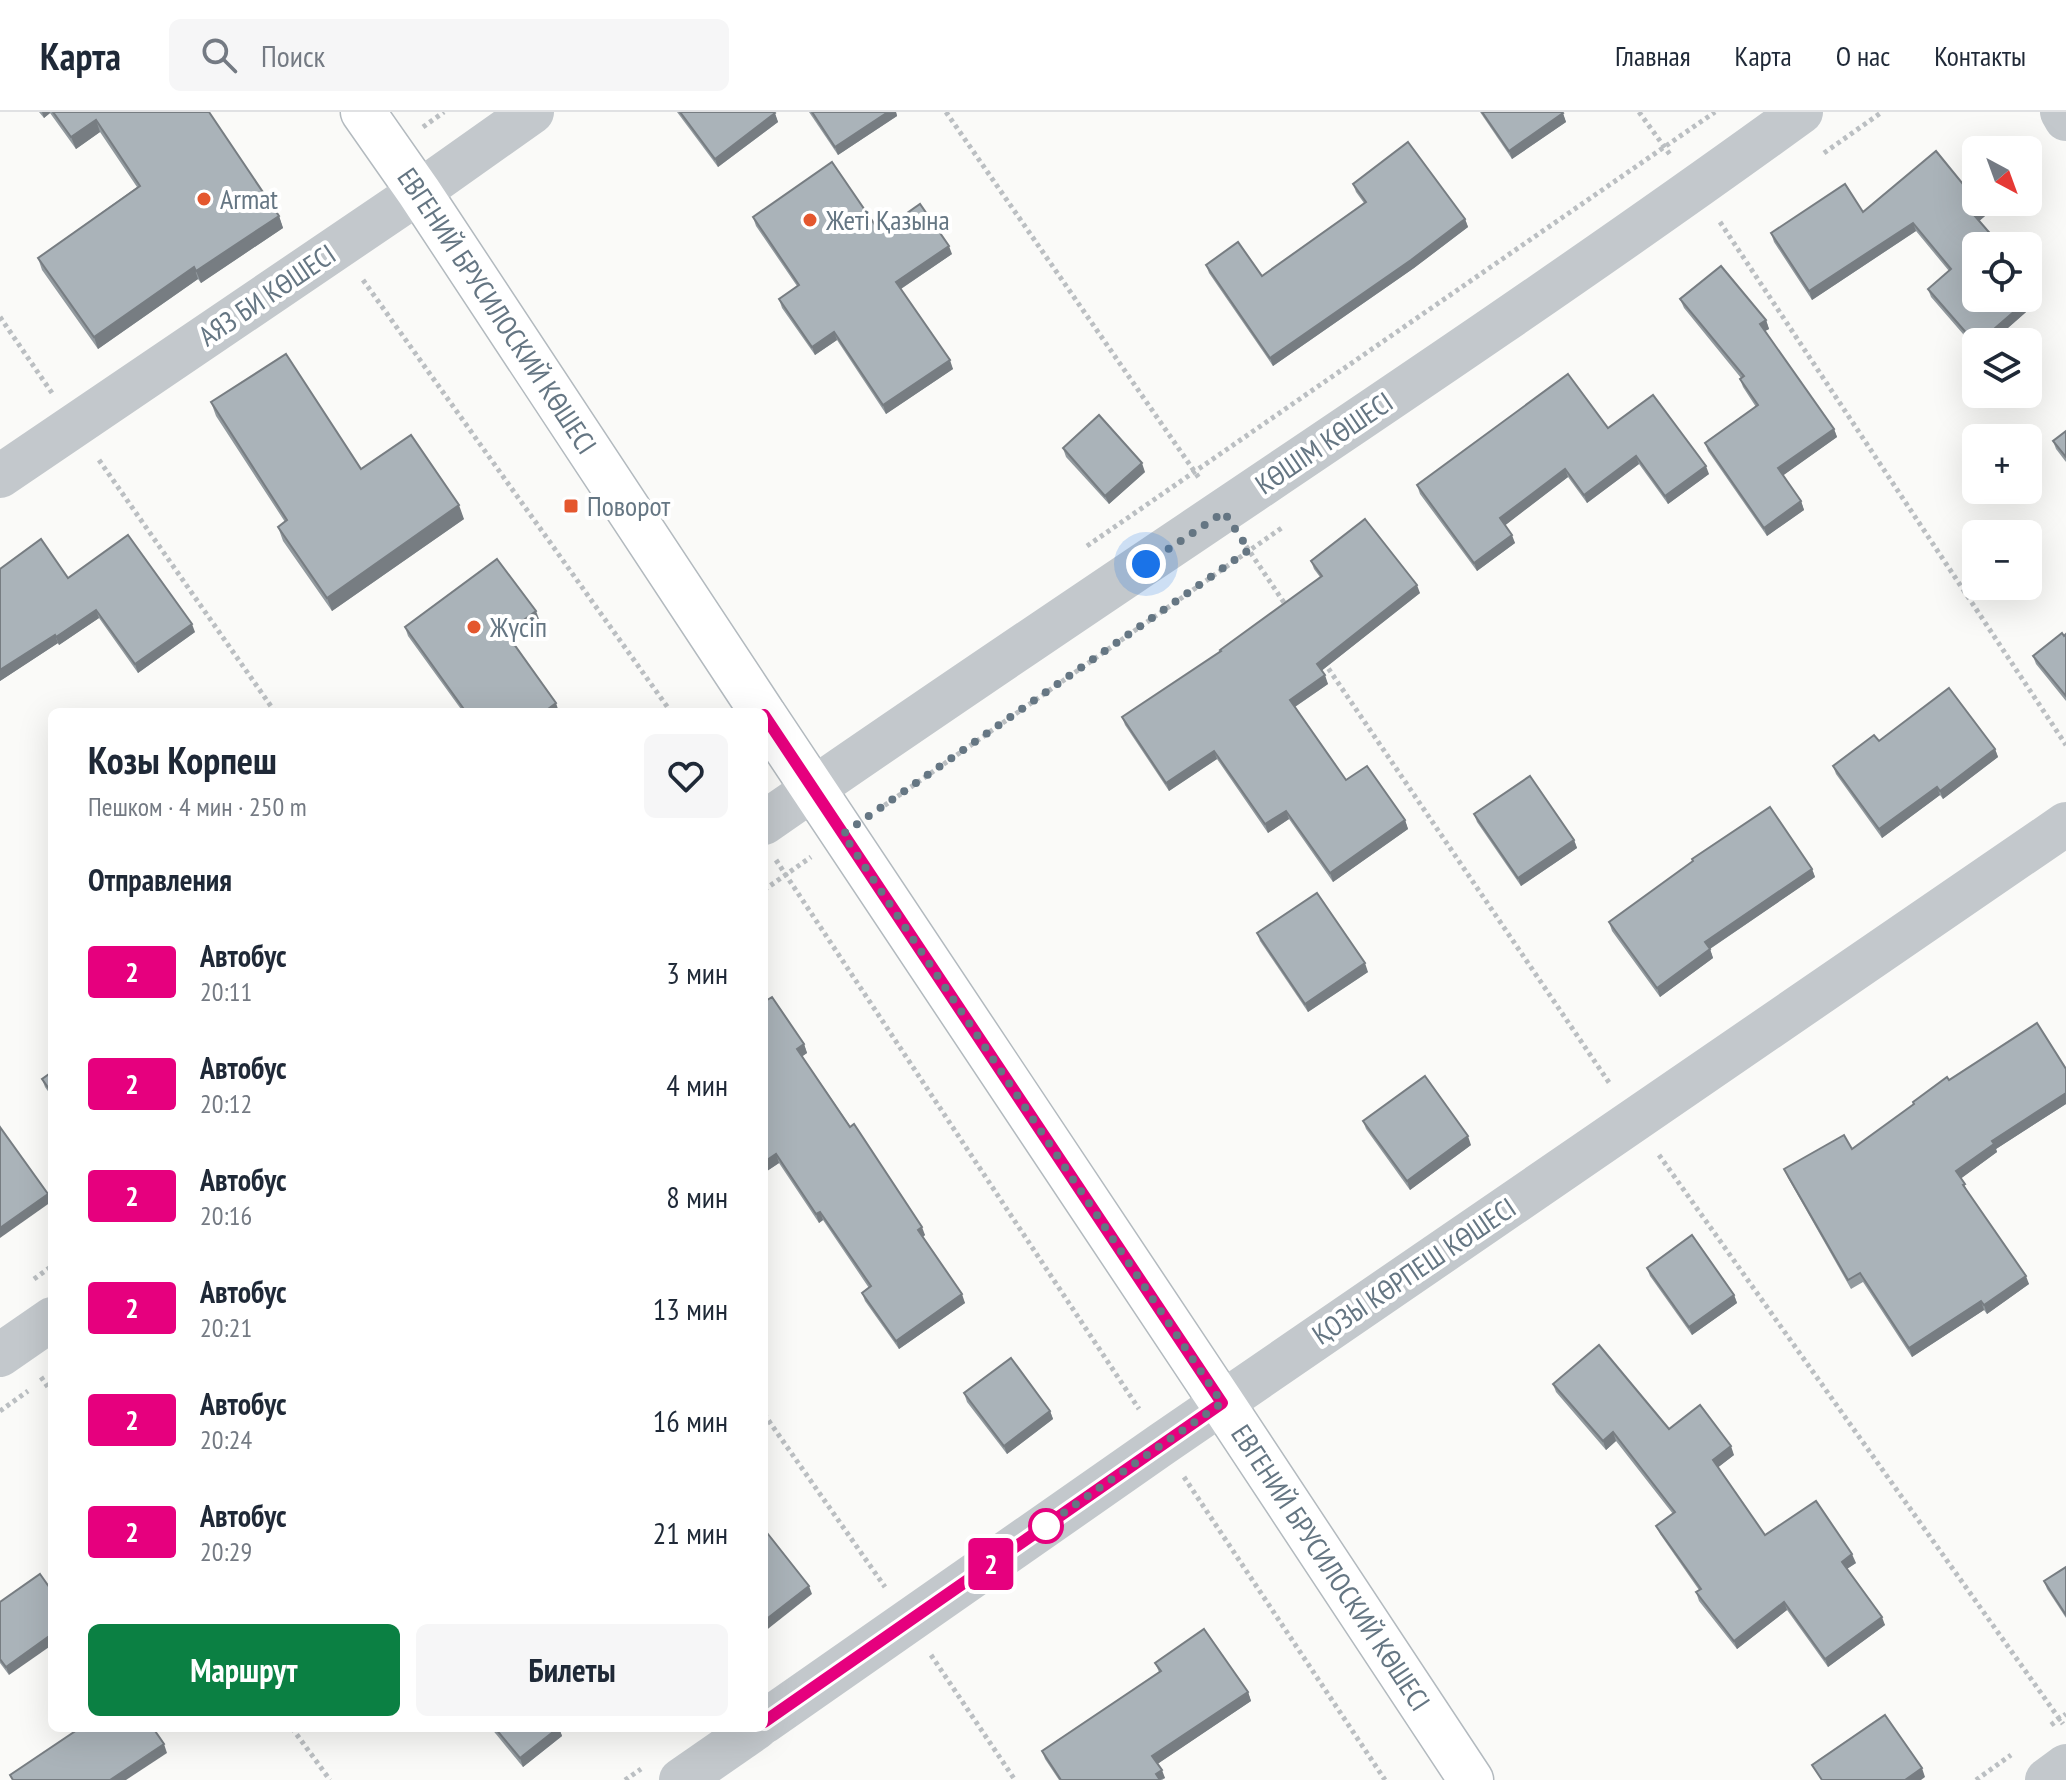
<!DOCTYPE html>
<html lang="ru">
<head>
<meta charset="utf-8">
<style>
	:root { --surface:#fff; --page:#f6f6f7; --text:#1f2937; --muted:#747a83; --line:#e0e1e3; --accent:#0b8043 }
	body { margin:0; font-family:"PT Sans Narrow",sans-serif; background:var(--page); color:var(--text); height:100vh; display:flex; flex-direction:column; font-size:30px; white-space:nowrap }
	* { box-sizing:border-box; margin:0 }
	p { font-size:26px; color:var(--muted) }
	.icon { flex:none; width:44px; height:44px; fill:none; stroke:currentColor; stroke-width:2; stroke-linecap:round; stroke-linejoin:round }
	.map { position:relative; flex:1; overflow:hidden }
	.side { position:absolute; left:48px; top:596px; width:720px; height:1024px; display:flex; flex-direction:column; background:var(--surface); border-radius:12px; box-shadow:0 8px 32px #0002 }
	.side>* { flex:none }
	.badge { padding:0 16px; border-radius:6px; font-size:28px; line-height:52px }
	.needle { width:52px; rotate:139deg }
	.tools { position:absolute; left:1962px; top:24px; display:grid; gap:16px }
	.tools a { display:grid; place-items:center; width:80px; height:80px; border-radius:12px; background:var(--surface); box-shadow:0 8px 32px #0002; font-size:40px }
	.you { position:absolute; width:40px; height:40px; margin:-20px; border:6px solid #fff; border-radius:50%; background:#1a73e8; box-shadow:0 0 0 12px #1a73e833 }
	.map>.badge { position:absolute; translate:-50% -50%; box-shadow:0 0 0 4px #fff }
	h2 { padding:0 40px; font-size:30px; line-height:72px }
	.round { display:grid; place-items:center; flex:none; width:84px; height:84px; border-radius:12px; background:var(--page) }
	.headline { display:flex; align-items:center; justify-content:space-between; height:136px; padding:0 40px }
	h1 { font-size:38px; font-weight:600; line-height:60px }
	.primary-button { display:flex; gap:16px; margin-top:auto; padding:16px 40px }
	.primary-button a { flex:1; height:92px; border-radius:12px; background:var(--accent); color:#fff; font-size:32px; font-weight:600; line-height:92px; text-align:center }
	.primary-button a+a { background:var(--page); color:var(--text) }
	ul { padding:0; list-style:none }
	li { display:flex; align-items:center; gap:24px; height:112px; padding:0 40px }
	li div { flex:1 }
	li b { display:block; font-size:30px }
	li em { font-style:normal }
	li .badge { min-width:88px; font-weight:700; text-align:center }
	header { display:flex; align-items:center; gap:48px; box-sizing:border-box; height:112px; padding:0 40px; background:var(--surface); border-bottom:2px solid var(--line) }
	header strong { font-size:38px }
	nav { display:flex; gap:44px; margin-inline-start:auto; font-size:28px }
	.search { width:560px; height:72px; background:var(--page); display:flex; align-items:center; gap:20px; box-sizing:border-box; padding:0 28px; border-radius:12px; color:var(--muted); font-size:30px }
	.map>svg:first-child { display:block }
</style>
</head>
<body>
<header>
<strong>Карта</strong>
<div class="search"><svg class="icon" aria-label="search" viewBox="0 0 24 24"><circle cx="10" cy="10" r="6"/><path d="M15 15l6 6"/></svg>Поиск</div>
<nav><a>Главная</a><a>Карта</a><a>О нас</a><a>Контакты</a></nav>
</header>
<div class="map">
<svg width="2066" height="1668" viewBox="0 0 2066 1668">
	<rect width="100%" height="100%" fill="#fafaf8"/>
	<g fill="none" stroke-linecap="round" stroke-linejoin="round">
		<defs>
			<g id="secondary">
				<path id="s1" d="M363,0L419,80L762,600"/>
				<path id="s2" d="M764,603L1222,1291L1471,1668"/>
			</g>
		</defs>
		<!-- secondary casing -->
		<use href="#secondary" stroke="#b3babf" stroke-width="47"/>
		<!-- path -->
		<g stroke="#bbbfc2" stroke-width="5" stroke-dasharray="4 4" stroke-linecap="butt">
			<path d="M946,0L1199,366"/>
			<path d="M1639,0L1671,44"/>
			<path d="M423,15L444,0"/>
			<path d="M1824,41L1882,0"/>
			<path d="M1720,110L2066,633"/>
			<path d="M363,168L671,600"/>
			<path d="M0,205L52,281"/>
			<path d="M99,348L275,600"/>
			<path d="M1087,434L1715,0"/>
			<path d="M1246,434L1287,495"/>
			<path d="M1324,550L1610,972"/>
			<path d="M878,698L1283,415"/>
			<path d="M776,748L1139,1297"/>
			<path d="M764,778L811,745"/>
			<path d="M1659,1043L2063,1612"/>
			<path d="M34,1167L52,1154"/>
			<path d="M41,1265L52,1281"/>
			<path d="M0,1299L28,1279"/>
			<path d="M764,1302L885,1475"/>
			<path d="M1184,1365L1385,1668"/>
			<path d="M931,1543L1015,1668"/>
			<path d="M2051,1613L2066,1602"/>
			<path d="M292,1616L330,1668"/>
			<path d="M625,1668L641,1657"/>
			<path d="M1976,1668L2011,1643"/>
		</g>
		<!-- minor -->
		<g stroke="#c3c8cc" stroke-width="44">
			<path d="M2062,0L2066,7"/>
			<path d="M419,80L532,0"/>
			<path d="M764,711C1108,471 1462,246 1801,0"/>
			<path d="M0,1243L52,1207"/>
			<path d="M764,1610L1162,1332L2066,712"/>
			<path d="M681,1668L756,1616"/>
			<path d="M2047,1668L2066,1654"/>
		</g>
		<!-- tertiary -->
		<path stroke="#c3c8cc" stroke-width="44" d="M0,364L419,80"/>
		<!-- secondary -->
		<use href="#secondary" stroke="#fff" stroke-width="44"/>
	</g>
	<!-- wall -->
	<g fill="#929a9f">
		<path d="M39,0H209L279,104L283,116L201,171L198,167L98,237L42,158L38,146L137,75L100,20L76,37L50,1L44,6Z"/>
		<path d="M677,0H774L778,10L718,55Z"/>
		<path d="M809,0H896L897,4L838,43Z"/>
		<path d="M1480,0H1562L1566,10L1512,47Z"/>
		<path d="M1353,72L1465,107L1468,115L1414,156L1273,254L1209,161L1206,153L1262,164L1364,91L1356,80Z"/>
		<path d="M1863,100L1985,104L1979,109L2039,178L2042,186L1992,230H1976V237L1931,185L1928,177L1949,159L1916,119L1812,188L1774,130L1771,121Z"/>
		<path d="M753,105L880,120L952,142L901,177L953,257L886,302L837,228L815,243L782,196L779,187L797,174L756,114Z"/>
		<path d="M1680,187L1766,208L1769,217L1765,219L1834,317L1837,325L1783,363L1801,389L1804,398L1767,424L1708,339L1705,331L1756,295L1743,275L1740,267L1741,266L1684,196Z"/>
		<path d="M211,290L361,357L464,407L332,499L283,429L278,415L285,410L216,304Z"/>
		<path d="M1608,316L1709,362L1668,392L1639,352L1587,391L1568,365L1505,413L1515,431L1477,459L1420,382L1417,373Z"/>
		<path d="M2066,319V350L2056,337L2053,329Z"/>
		<path d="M1063,336L1145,360L1109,392L1066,345Z"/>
		<path d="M1311,449L1420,481L1321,559L1328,572L1295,595L1346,668L1405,708L1408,717L1333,770L1289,707L1268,721L1217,647L1169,679L1125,613L1122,605L1221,539L1320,465L1314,457Z"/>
		<path d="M0,457L68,466L195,520L138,561L99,506L59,533L58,531L0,569Z"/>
		<path d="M539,507L511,528L559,600H463L408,524L405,515Z"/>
		<path d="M2066,522V589L2036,552L2033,544Z"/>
		<path d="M1879,629L1995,637L1998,645L1943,687L1940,683L1882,726L1836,662L1833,654Z"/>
		<path d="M1474,702L1574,728L1577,736L1521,774L1477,710Z"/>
		<path d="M1812,757L1815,765L1710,837L1713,846L1660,885L1612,819L1609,810Z"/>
		<path d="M1257,821L1368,860L1308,900L1260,829Z"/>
		<path d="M804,932L807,941L802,944L925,1123L923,1125L965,1191L899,1237L865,1189L862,1181L869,1176L823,1108L819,1111L779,1051L764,1061Z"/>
		<path d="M2066,957V992L1996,1037L1997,1040L1961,1066L1968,1080L2029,1172L1987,1202L1984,1198L1912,1245L1863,1170L1851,1177L1788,1066L1784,1057L1852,1037L1949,968Z"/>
		<path d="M52,960V985L45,975L42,967Z"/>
		<path d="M1363,1009L1471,1033L1410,1078L1366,1017Z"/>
		<path d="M1647,1156L1734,1183L1737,1191L1692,1223L1650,1164Z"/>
		<path d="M1553,1272L1734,1343L1718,1355L1765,1423L1856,1451L1847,1457L1885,1513L1828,1555L1787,1498L1737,1537L1699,1489L1696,1480L1699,1478L1660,1422L1656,1414L1673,1402L1616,1329L1606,1338L1556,1280Z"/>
		<path d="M964,1281L1050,1299L1053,1307L1007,1342L967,1290Z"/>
		<path d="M2066,1455V1506L2047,1477L2044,1469Z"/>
		<path d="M0,1490L9,1563L0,1551Z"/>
		<path d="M1155,1551L1248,1580L1251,1589L1157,1652L1165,1666L1162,1668H1059L1045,1647L1042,1639L1159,1560Z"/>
		<path d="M491,1616H559L562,1624L523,1655Z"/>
	</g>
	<!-- shaded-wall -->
	<g fill="#777d82">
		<path d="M42,0H50V1L44,6Z"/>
		<path d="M888,0H896L897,4L838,43L835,35Z"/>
		<path d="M775,1L778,10L718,55L715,47Z"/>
		<path d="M1563,1L1566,10L1512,47L1509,39Z"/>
		<path d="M96,8L100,20L76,37L71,25Z"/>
		<path d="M1982,96L1985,104L1977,111L1974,103Z"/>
		<path d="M279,104L283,116L201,171L196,159Z"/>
		<path d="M1465,107L1468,115L1414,156L1273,254L1270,246Z"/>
		<path d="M1913,111L1916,119L1812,188L1809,179Z"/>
		<path d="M949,134L952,142L899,178L896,170Z"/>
		<path d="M194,155L198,167L98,237L94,225Z"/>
		<path d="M2039,178L2042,186L1992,230H1979Z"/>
		<path d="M1766,208L1769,217L1763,220L1760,212Z"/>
		<path d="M834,220L837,228L815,243L812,235Z"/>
		<path d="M950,248L953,257L886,302L883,293Z"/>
		<path d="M1834,317L1837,325L1781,365L1778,356Z"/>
		<path d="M1636,344L1639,352L1587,391L1584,383Z"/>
		<path d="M1142,351L1145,360L1109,392L1105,384Z"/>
		<path d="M1706,354L1709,362L1668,392L1665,384Z"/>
		<path d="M1565,357L1568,365L1503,415L1500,406Z"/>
		<path d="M1801,389L1804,398L1767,424L1764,416Z"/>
		<path d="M459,393L464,407L332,499L327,486Z"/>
		<path d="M1512,423L1515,431L1477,459L1474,451Z"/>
		<path d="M1417,473L1420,481L1320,560L1317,552Z"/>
		<path d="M96,498L99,506L59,533L56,525Z"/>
		<path d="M536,499L539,507L509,529L506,521Z"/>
		<path d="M192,512L195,520L138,561L135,552Z"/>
		<path d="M55,523L58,531L0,569V558Z"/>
		<path d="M1325,563L1328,572L1293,596L1290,588Z"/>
		<path d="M556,591L559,600H544Z"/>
		<path d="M1995,637L1998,645L1943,687L1940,679Z"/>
		<path d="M1214,639L1217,647L1169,679L1166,671Z"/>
		<path d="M1937,675L1940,683L1882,726L1879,717Z"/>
		<path d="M1286,699L1289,707L1268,721L1265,712Z"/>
		<path d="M1405,708L1408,717L1333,770L1330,761Z"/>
		<path d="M1574,728L1577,736L1521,774L1518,766Z"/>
		<path d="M1812,757L1815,765L1708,838L1705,830Z"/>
		<path d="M1710,837L1713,846L1660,885L1657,876Z"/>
		<path d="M1365,851L1368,860L1308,900L1305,892Z"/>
		<path d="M804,932L807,941L800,946L797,937Z"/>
		<path d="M2066,981V992L1996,1037L1997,1040L1959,1068L1956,1059L1992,1029Z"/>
		<path d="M1468,1024L1471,1033L1410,1078L1407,1069Z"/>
		<path d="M776,1042L779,1051L764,1061V1050Z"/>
		<path d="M48,1082L51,1090L0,1126V1116Z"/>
		<path d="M820,1100L823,1108L819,1111L816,1102Z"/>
		<path d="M922,1115L925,1123L921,1126L918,1118Z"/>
		<path d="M2026,1164L2029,1172L1987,1202L1984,1193Z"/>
		<path d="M962,1182L965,1191L899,1237L896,1229Z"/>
		<path d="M1734,1183L1737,1191L1692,1223L1689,1215Z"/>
		<path d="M1981,1189L1984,1198L1912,1245L1909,1236Z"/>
		<path d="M1050,1299L1053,1307L1007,1342L1004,1334Z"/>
		<path d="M1613,1320L1616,1329L1606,1338L1603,1329Z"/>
		<path d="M1731,1334L1734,1343L1716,1357L1713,1348Z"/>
		<path d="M1852,1442L1856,1451L1845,1458L1842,1450Z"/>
		<path d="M809,1474L812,1482L764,1520V1509Z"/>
		<path d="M1784,1490L1787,1498L1737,1537L1734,1529Z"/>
		<path d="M1882,1505L1885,1513L1828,1555L1825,1547Z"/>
		<path d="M52,1522V1533L9,1563L6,1555Z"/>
		<path d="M1248,1580L1251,1589L1156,1653L1152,1644Z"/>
		<path d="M559,1616L562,1624L523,1655L520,1646Z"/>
		<path d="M164,1632L167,1641L126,1668H110Z"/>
		<path d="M1922,1656L1925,1665L1921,1668H1905Z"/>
		<path d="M1162,1658L1165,1666L1158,1668L1156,1662Z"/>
	</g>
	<!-- building -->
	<g fill="#aab3b9" stroke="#777d82" stroke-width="2">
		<path d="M53,0H209L279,104L196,159L194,155L94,225L38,146L140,74L96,8L71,25Z"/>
		<path d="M680,0H774L775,1L715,47Z"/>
		<path d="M812,0H888L835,35Z"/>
		<path d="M1482,0H1562L1563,1L1509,39Z"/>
		<path d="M1408,30L1465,107L1411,148L1270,246L1206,153L1238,130L1262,164L1366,90L1353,72Z"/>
		<path d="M1936,39L1976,88V90L1982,96L1974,103L2001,134H1976V186H2028V165L2039,178L1979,230H1976V232L1928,177L1951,157L1913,111L1809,179L1771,121L1845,72L1863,100Z"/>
		<path d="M832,50L880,120L920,92L949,134L896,170L950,248L883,293L834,220L812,235L779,187L799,173L753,105Z"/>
		<path d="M1721,154L1766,208L1760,212L1834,317L1778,356L1801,389L1764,416L1705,331L1758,293L1740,267L1744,264L1680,187Z"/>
		<path d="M286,242L361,357L411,323L459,393L327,486L278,415L287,408L211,290Z"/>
		<path d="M1568,262L1608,316L1653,283L1706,354L1665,384L1636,344L1584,383L1565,357L1500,406L1512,423L1474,451L1417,373Z"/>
		<path d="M1099,303L1142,351L1105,384L1063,336Z"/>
		<path d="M2066,319V345L2053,329Z"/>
		<path d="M1365,407L1417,473L1317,552L1325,563L1290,588L1346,668L1367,654L1405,708L1330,761L1286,699L1265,712L1214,639L1166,671L1122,605L1221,539L1220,538L1322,464L1311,449Z"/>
		<path d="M128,423L192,512L135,552L96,498L56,525L55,523L0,558V457L41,427L68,466Z"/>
		<path d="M497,447L536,499L506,521L556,591L544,600H466L405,515Z"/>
		<path d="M2062,521L2064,524L2066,522V584L2033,544Z"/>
		<path d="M1949,576L1995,637L1940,679L1937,675L1879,717L1833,654L1874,623L1879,629Z"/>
		<path d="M1530,664L1574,728L1518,766L1474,702Z"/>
		<path d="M1770,695L1812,757L1705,830L1710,837L1657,876L1609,810L1693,749L1692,747Z"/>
		<path d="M1317,781L1365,851L1305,892L1257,821Z"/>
		<path d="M772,885L804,932L797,937L850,1015L854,1012L922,1115L918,1118L962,1182L896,1229L862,1181L871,1174L820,1100L816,1102L776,1042L764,1050V890Z"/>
		<path d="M2037,911L2066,957V981L1992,1029L1994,1032L1956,1059L1965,1072L1963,1073L2026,1164L1984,1193L1981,1189L1909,1236L1860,1161L1848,1168L1784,1057L1844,1023L1852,1037L1914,992L1913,990L1947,965L1949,968Z"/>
		<path d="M52,960V981L42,967Z"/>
		<path d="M1425,964L1468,1024L1407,1069L1363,1009Z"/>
		<path d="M0,1015L48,1082L0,1116Z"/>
		<path d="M1692,1123L1734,1183L1689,1215L1647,1156Z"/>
		<path d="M1599,1233L1669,1317L1700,1293L1731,1334L1713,1348L1765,1423L1816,1389L1852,1442L1842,1450L1882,1505L1825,1547L1784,1490L1734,1529L1696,1480L1701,1477L1656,1414L1675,1400L1613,1320L1603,1329L1553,1272Z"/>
		<path d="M1011,1246L1050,1299L1004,1334L964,1281Z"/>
		<path d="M764,1417L809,1474L764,1509Z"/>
		<path d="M2066,1455V1503L2044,1469Z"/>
		<path d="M40,1462L52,1479V1522L6,1555L0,1547V1490Z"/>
		<path d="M1204,1517L1248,1580L1152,1644L1162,1658L1156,1662L1160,1668H1061L1042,1639L1161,1559L1155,1551Z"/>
		<path d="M1885,1603L1922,1656L1905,1668H1822L1812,1653Z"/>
		<path d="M80,1616H153L164,1632L110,1668H13L10,1663Z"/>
		<path d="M495,1616H558L520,1646Z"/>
	</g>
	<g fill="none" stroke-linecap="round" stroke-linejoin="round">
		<defs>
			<path id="line" d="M764,603L1222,1291L764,1610"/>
		</defs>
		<!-- line casing -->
		<use href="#line" stroke="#fff" stroke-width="18"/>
		<!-- line -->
		<use href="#line" stroke="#e6007e" stroke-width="12"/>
		<!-- walk -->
		<path stroke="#657683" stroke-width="8" stroke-dasharray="0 14.4" d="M1046,1414L1043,1415L1222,1291L843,722L1249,438L1224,400L1146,452"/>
	</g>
	<!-- markers -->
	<g fill="#e4572e" stroke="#fff" stroke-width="3">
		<circle cx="204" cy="87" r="8"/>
		<circle cx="810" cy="108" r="8"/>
		<rect x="563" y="386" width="16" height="16" rx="4"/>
		<circle cx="474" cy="515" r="8"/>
	</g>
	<circle fill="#fff" stroke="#e6007e" stroke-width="4" cx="1046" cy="1414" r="16"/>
	<g text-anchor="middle" stroke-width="8" stroke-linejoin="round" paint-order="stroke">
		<!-- poi labels -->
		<g font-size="28" fill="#657683" stroke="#fff" text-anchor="start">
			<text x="220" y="97">Armat</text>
			<text x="826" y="118">Жеті Қазына</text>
			<text x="587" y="404">Поворот</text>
			<text x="490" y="525">Жүсіп</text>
		</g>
		<!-- street labels -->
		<g font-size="28" fill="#657683" stroke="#fff">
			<text transform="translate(267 183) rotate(-34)" y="10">АЯЗ БИ КӨШЕСІ</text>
			<text dy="10" stroke="none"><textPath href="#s1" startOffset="240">ЕВГЕНИЙ БРУСИЛОСКИЙ КӨШЕСІ</textPath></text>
			<text transform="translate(1324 331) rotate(-34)" y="10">КӨШІМ КӨШЕСІ</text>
			<text transform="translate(1414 1159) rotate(-34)" y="10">ҚОЗЫ КӨРПЕШ КӨШЕСІ</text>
			<text dy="10" stroke="none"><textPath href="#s2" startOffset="1024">ЕВГЕНИЙ БРУСИЛОСКИЙ КӨШЕСІ</textPath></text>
		</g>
	</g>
</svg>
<div class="tools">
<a><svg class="needle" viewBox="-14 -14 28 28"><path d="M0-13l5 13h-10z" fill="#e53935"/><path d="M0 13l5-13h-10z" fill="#747a83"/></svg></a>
<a><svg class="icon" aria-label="locate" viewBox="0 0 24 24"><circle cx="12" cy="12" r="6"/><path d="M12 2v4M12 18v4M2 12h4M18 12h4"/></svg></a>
<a><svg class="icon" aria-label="layers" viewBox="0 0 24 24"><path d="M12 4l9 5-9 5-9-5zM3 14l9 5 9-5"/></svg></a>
<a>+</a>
<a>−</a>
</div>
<div class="you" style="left:1146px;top:452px"></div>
<b class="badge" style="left:991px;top:1452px;background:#e6007e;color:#fff">2</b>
<section class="side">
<div class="headline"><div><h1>Козы Корпеш</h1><p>Пешком · 4 мин · 250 m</p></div><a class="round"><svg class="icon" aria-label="heart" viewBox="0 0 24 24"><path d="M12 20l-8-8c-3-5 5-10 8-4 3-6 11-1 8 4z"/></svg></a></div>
<h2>Отправления</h2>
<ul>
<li><span class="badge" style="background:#e6007e;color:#fff">2</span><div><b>Автобус</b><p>20:11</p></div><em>3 мин</em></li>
<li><span class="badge" style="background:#e6007e;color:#fff">2</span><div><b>Автобус</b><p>20:12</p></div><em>4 мин</em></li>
<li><span class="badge" style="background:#e6007e;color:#fff">2</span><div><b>Автобус</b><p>20:16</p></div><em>8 мин</em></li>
<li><span class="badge" style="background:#e6007e;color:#fff">2</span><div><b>Автобус</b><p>20:21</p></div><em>13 мин</em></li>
<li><span class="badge" style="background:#e6007e;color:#fff">2</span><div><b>Автобус</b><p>20:24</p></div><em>16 мин</em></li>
<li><span class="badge" style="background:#e6007e;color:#fff">2</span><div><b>Автобус</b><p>20:29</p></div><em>21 мин</em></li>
</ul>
<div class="primary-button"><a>Маршрут</a><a>Билеты</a></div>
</section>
</div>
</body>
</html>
